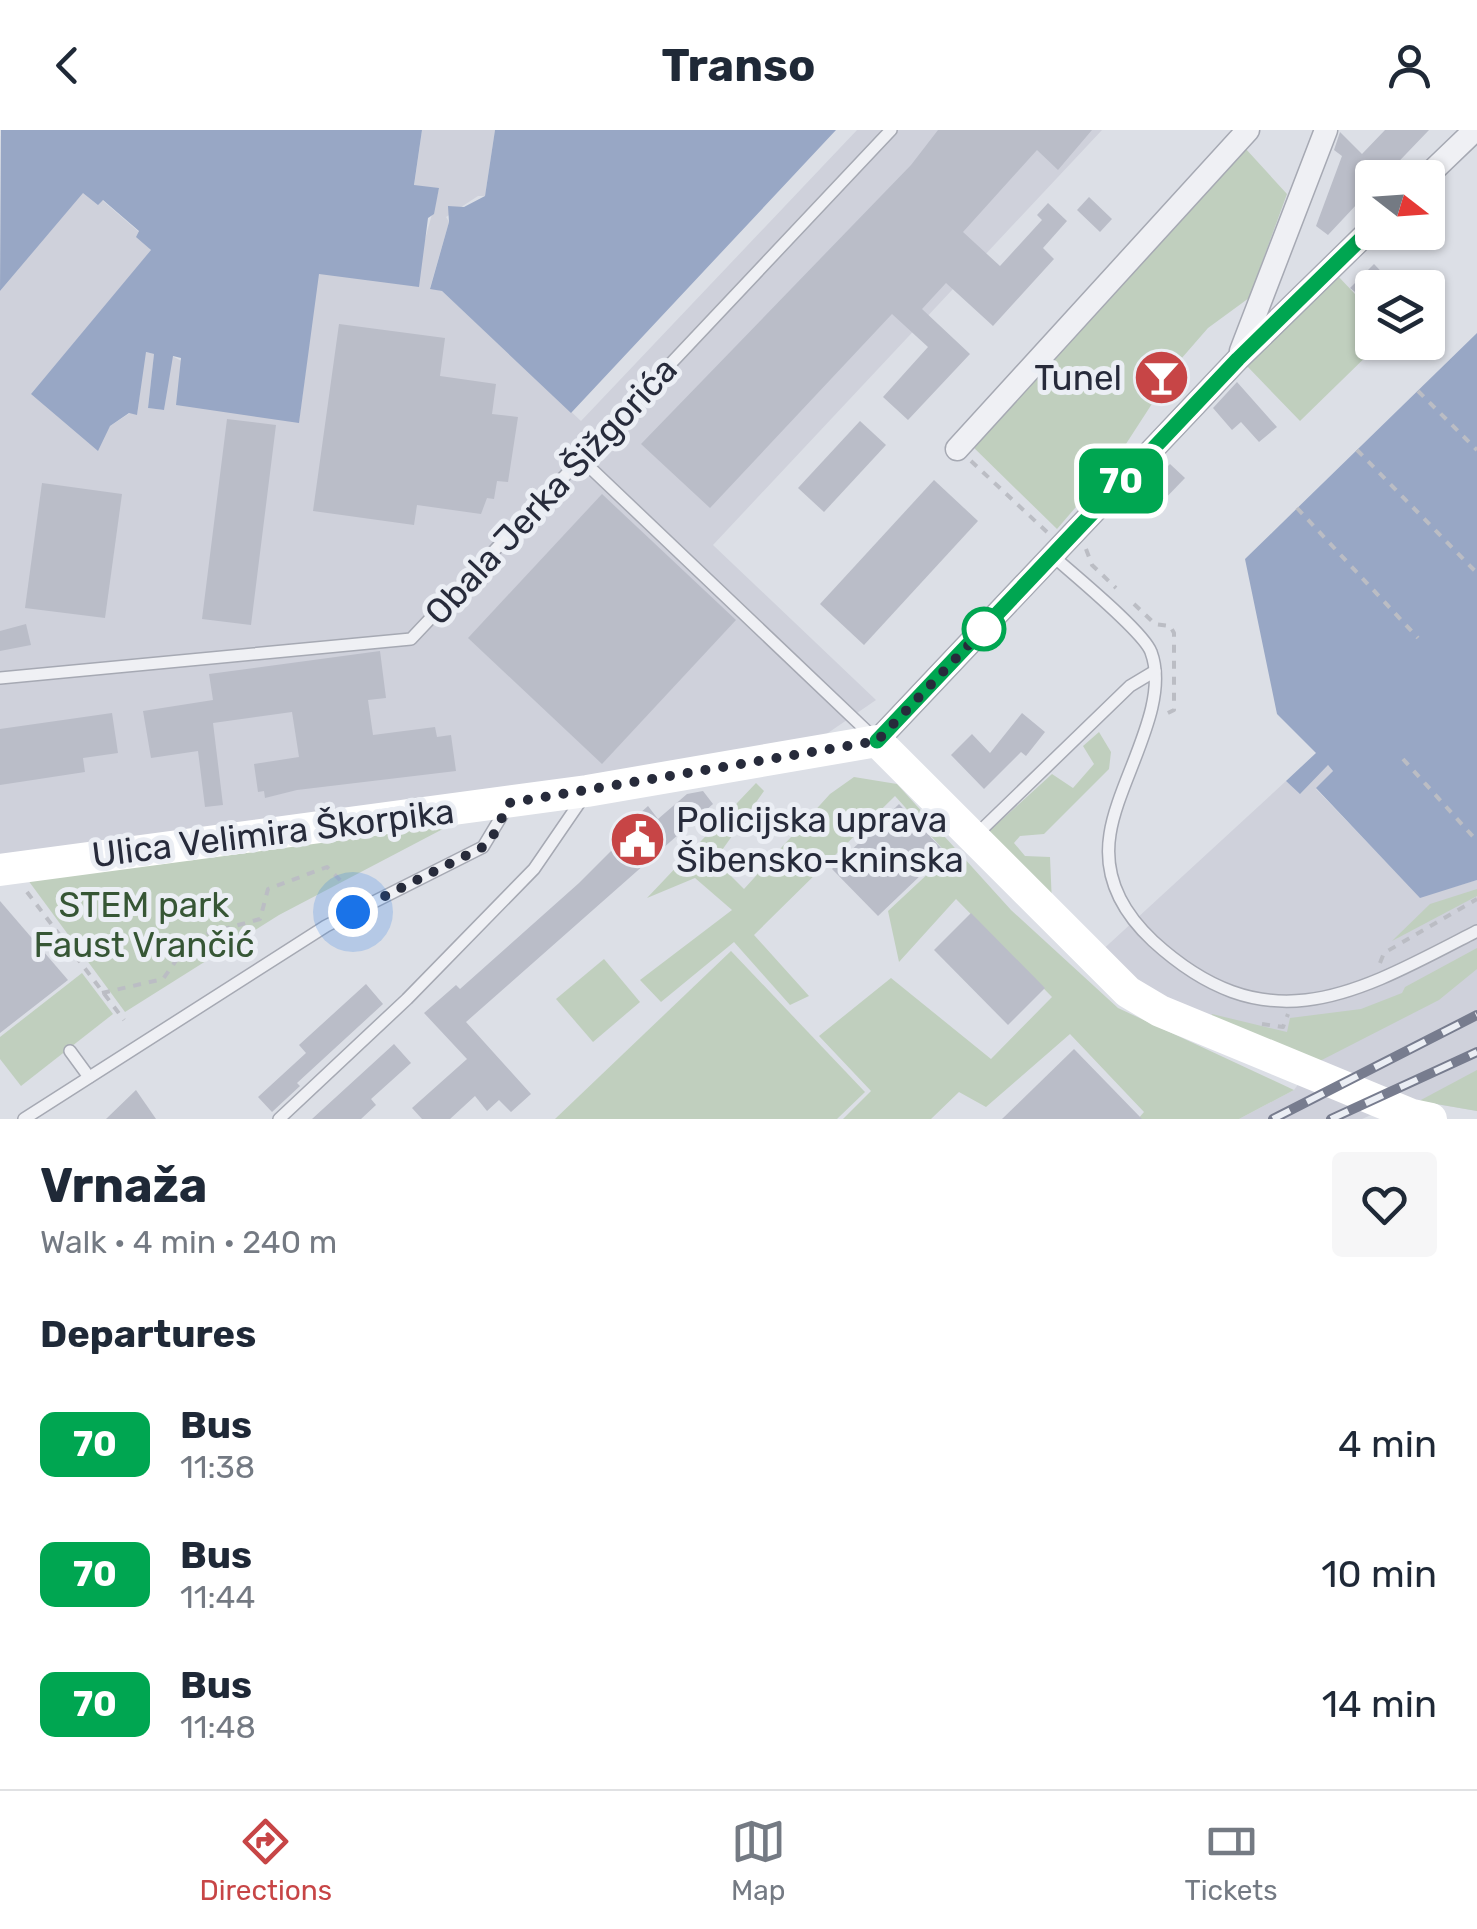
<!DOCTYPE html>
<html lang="en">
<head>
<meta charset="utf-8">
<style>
	:root { --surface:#fff; --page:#f6f6f7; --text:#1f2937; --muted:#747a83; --line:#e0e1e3; --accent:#c74546 }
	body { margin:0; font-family:Rubik,sans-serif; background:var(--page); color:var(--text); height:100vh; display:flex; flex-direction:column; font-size:38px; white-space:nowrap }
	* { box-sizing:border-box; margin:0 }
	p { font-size:32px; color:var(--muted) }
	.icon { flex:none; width:55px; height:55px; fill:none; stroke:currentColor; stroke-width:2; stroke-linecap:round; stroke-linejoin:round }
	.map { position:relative; height:989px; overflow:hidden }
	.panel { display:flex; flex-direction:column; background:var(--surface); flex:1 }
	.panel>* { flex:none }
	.badge { padding:0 20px; border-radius:15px; font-size:35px; line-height:65px }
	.needle { width:65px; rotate:107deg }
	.buttons { position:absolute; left:1355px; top:30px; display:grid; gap:20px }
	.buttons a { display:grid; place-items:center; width:90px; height:90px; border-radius:10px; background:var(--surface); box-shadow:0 2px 8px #0004; font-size:50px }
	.you { position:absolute; width:50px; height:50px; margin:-25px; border:8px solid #fff; border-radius:50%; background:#1a73e8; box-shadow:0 0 0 15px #1a73e833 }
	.map>.badge { position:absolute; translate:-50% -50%; box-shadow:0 0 0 5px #fff }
	h2 { padding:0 40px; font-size:38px; line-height:90px }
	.round { display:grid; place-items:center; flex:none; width:105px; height:105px; border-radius:10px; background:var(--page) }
	.summary { display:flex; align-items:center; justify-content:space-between; height:170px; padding:0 40px }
	h1 { font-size:48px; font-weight:700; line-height:75px }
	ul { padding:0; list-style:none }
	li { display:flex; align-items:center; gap:30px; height:130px; padding:0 40px }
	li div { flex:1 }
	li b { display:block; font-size:38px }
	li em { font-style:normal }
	li .badge { min-width:110px; font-weight:700; text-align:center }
	header { display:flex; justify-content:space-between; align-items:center; height:130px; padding:0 40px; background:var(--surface); font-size:45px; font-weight:700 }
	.dock { display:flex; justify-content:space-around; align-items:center; height:140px; border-top:2px solid var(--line); background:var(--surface); font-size:28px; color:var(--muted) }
	.dock a { display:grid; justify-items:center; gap:5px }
	.dock .on { color:var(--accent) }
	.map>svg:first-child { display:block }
</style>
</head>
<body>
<header><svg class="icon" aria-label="back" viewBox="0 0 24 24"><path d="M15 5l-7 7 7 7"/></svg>Transo<svg class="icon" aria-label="person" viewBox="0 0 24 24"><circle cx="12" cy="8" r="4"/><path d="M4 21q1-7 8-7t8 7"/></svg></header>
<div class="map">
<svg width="1477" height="989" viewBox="0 0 1477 989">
	<rect width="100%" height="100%" fill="#dcdfe6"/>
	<!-- built -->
	<g fill="#cfd1db">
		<path d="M422,0H495L485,66H478L446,87L449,92L430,158L442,161L581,291L857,0H1102L713,415L876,570L806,618L0,729V161L83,62L102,70L139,102L151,121L31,264L110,296L130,283L137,284L145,222L154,224L148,278L164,280L172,226L299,292L318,143L419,131L439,59L414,56Z"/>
		<path d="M1327,634L1333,641L1316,659L1420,767L1477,750V981L1407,969L1362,989H1239L1294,960L1313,934L1172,878L1098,824L1286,651L1300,663Z"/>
	</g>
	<!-- green -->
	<g fill="#c0cfbe">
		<path d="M1245,18L1287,64L1249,168L1208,198L1181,229L1113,334L1057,399L968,312Z"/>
		<path d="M1337,145L1372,182V212L1380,213L1300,291L1246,235Z"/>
		<path d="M1099,602L1111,622L1109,639L1044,704L1020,706L1014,713L1025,726L1050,727L1052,774L986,704L1052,644L1073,658L1094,634L1083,616Z"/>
		<path d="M854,647L897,654L1011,780L1118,878L1294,960L1239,989H1138L1144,982L1070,904L986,977L959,962L931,989H843L871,961L819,906L891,848L991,929L1052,867L956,769L899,832L888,781L948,725L895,666L754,805L809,866L790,875L734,812L661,872L640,850L732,780L695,748L647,768L756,653L764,661L715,730L744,759L830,664Z"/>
		<path d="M460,690L279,785L125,882L25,746Z"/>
		<path d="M1477,759V766L1392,811L1430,774Z"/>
		<path d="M1477,818V839L1439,870L1314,934L1210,894L1212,884L1287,902L1290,888L1361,879L1402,863L1405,857Z"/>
		<path d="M731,821L865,962L837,989H555Z"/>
		<path d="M604,829L640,872L593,912L556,869Z"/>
		<path d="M82,843L113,884L21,956L0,929V907Z"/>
		<path d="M1477,940V981L1419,971Z"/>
	</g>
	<!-- water -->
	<g fill="#98a7c5">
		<path d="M1,0H422L414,55L439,58L434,84L428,88L419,157L319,144L299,293L176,275L181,228L173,226L164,280L148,278L154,224L146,222L137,285L129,283L110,296L98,321L31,264L151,120L136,107L139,101L103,70L98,75L83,63L0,161Z"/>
		<path d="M495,0H836L571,283L442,161L430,159L449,92L448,76L464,77L485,66Z"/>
		<path d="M1477,203V750L1420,768L1316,658L1333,641L1328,635L1300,664L1286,651L1316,623L1277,584L1245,429Z"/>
	</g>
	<!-- building -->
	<g fill="#babdc8">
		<path d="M938,0H1092L1058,40L1037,20L963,102L1000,136L1042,90L1037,85L1048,73L1067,91L1043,118L1054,129L993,196L946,153L922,179L970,224L908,290L883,267L928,217L892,184L710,378L641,314L911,35Z"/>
		<path d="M1385,0H1429L1383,48H1372V58L1328,105L1316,96L1342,26L1334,20L1340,2L1362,24Z"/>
		<path d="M1089,67L1112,89L1100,102L1077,80Z"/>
		<path d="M1374,134L1397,158H1372V175L1350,158Z"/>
		<path d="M339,194L445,208L440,246L496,254L492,284L518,287L508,352L497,351L494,369L487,368L481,384L417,375L414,395L313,381Z"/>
		<path d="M1237,252L1277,297L1259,312L1241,292L1232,300L1213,278Z"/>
		<path d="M227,289L276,295L251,495L202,489Z"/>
		<path d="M860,291L886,315L824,382L798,358Z"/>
		<path d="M1170,334L1185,348L1157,377L1142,362Z"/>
		<path d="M934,350L978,391L864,515L820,474Z"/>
		<path d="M42,353L122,364L105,488L25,478Z"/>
		<path d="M602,364L736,490L602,634L468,508Z"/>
		<path d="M26,494L31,515L0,521V501Z"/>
		<path d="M380,521L386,568L368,570L373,605L435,597L437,607L451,605L456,641L297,660L265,668L264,661L258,662L254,634L299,627L292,582L213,593L223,675L205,677L198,621L151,628L143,581L213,570L209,544Z"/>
		<path d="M112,583L118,623L83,628L85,642L0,655V599Z"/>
		<path d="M1022,583L1045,602L1026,626L1021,622L984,659L951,625L972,604L990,623Z"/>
		<path d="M703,661L713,674L466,892L531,964L511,982L499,970L487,981L475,966L450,989H422L412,978L467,929L424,883L456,855L460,859L579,753L616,716L610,710L648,676L658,689L687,664Z"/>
		<path d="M899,674L945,722L878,786L832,739Z"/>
		<path d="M0,771L68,850L0,903Z"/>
		<path d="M971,783L1045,858L1008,895L934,820Z"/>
		<path d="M366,854L383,874L297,953L300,956L272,982L258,967L306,923L299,915Z"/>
		<path d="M394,914L411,933L371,969L376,975L361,989H312Z"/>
		<path d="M1074,919L1142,989H1002Z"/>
		<path d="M136,960L156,989H106Z"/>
	</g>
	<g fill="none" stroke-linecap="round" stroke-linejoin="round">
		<defs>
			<g id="lane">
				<path d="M581,329L871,605"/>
				<path d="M1054,427C1073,444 1144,502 1151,522C1171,575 1118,650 1110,704C1103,747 1122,782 1153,811C1269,917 1357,863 1477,801"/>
				<path d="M0,548L411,509L891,0"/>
				<path d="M975,706L1130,556L1155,541"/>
				<path d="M70,921L89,947"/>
				<path d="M24,989L326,796L483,717L507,677"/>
				<path d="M279,989L407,869L534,739L582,669"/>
			</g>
			<g id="street">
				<path d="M1425,48L1475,0"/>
				<path d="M1241,221L1326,0"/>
				<path d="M957,319L1248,0"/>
				<path d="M877,611L1238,229L1372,98"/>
			</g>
		</defs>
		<!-- lane casing -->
		<use href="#lane" stroke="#a6a9b3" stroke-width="14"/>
		<!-- street casing -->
		<use href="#street" stroke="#a6a9b3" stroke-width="25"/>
		<!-- path -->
		<g stroke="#bbbdc4" stroke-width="4" stroke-dasharray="8 8" stroke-linecap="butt">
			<path d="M1418,261L1477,320"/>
			<path d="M1357,320L1477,443"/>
			<path d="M971,331L1048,403"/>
			<path d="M1297,378L1418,508"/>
			<path d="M1086,419L1092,435L1116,458"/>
			<path d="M1134,474L1155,494L1170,496L1174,503V580L1164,585"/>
			<path d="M1403,629L1477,711"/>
			<path d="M27,762L124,890"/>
			<path d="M1380,833L1384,823L1477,769"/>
			<path d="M102,863L163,849L192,808L260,789L268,759L327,737L345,755"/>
			<path d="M1262,894L1283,897L1288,884"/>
		</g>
		<!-- lane -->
		<use href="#lane" stroke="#eff0f4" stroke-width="11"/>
		<!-- street -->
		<use href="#street" stroke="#eff0f4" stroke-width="22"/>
		<!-- secondary -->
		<path stroke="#fff" stroke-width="32" d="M0,740L587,661L877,611L1128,862L1160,881L1412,985L1431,989"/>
		<defs>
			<g id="rail">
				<path d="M1273,989L1477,885"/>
				<path d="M1331,989L1477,922"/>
			</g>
		</defs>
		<!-- rail casing -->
		<use href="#rail" stroke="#777c8e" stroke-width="10"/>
		<!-- rail -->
		<use href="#rail" stroke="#ebeef4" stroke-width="6" stroke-dasharray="19" stroke-linecap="butt"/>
	</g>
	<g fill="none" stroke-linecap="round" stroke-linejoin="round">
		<defs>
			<path id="line" d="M877,611L1238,229L1372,98"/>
		</defs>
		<!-- line casing -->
		<use href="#line" stroke="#fff" stroke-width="22"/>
		<!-- line -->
		<use href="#line" stroke="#00a651" stroke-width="15"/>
		<!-- walk -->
		<path stroke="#272b3b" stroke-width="10" stroke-dasharray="0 18" d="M353,782L483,717L494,704L509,673L877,611L984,499"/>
	</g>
	<!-- icons -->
	<defs>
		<symbol id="bar-disc" viewBox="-11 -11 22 22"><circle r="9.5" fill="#c74546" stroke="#ebeef4"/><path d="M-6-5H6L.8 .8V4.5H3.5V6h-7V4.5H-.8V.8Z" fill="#fff"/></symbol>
		<symbol id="civic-disc" viewBox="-11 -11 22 22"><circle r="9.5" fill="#c74546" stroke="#ebeef4"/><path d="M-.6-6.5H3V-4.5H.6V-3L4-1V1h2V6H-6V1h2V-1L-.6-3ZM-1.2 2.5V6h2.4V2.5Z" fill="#fff"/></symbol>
	</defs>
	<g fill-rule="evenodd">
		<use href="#bar-disc" x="1130" y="216" width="63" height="63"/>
		<use href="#civic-disc" x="606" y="678" width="63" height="63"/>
	</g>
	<!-- markers -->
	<circle fill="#fff" stroke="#00a651" stroke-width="5" cx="984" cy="499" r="20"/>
	<g text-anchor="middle" stroke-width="10" stroke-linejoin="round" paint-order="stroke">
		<!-- poi labels -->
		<g font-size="35" fill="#272b3b" stroke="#ebeef4" text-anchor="end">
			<text x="1122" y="260">Tunel</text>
			<text x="676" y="702" text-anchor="start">Policijska uprava<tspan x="676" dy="40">Šibensko-kninska</tspan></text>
		</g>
		<!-- street labels -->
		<g font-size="35" fill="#272b3b" stroke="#ebeef4">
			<text transform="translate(551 361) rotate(-47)" y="12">Obala Jerka Šižgorića</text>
			<text transform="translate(273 703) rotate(-7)" y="12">Ulica Velimira Škorpika</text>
		</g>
		<!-- park labels -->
		<g font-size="35" fill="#365635" stroke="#ebeef4">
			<text x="144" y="787">STEM park<tspan x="144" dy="40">Faust Vrančić</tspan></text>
		</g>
	</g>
</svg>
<div class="buttons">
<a><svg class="needle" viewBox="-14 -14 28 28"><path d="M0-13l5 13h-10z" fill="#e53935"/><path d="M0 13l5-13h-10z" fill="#747a83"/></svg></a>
<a><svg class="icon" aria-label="layers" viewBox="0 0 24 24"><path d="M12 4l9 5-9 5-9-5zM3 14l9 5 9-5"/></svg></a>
</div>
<div class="you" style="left:353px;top:782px"></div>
<b class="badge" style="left:1121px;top:351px;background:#00a651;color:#fff">70</b>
</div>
<section class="panel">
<div class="summary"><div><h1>Vrnaža</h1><p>Walk · 4 min · 240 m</p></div><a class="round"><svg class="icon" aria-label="heart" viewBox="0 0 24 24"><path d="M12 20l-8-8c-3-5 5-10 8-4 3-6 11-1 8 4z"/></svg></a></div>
<h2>Departures</h2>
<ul>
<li><span class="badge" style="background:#00a651;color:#fff">70</span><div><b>Bus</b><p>11:38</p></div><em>4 min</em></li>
<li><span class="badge" style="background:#00a651;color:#fff">70</span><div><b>Bus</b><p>11:44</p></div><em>10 min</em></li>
<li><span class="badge" style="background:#00a651;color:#fff">70</span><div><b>Bus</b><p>11:48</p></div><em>14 min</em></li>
</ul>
</section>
<nav class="dock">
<a class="on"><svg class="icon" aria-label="directions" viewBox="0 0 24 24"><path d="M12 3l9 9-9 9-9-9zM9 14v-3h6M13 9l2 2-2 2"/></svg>Directions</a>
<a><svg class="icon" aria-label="map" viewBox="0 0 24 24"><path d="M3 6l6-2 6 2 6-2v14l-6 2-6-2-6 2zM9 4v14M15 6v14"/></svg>Map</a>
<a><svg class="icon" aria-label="tickets" viewBox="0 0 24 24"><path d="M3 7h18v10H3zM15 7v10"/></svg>Tickets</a>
</nav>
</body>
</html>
